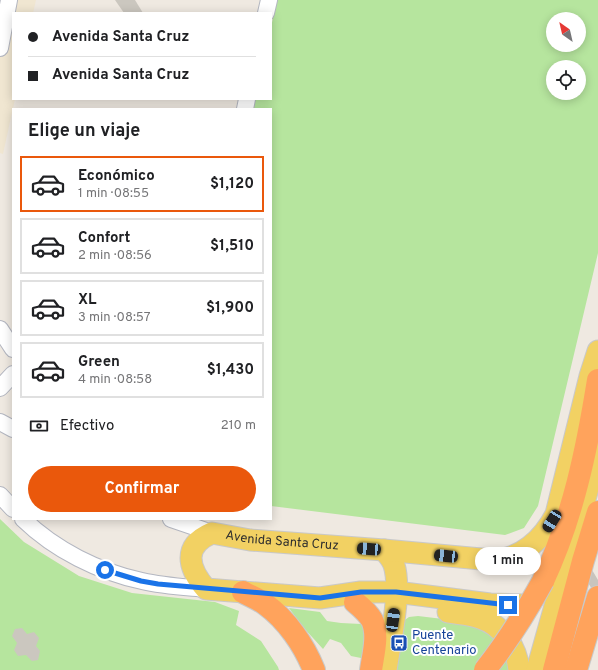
<!DOCTYPE html>
<html lang="es">
<meta charset="utf-8">
<style>
:root{--surface:#fff;--page:#f6f6f6;--text:#202124;--muted:#757577;--line:#e0e0e0;--accent:#ea580c}
body{margin:0;font-family:Overpass,sans-serif;background:var(--page);color:var(--text);height:100vh;display:flex;flex-direction:column;font-size:15px;white-space:nowrap}
*{box-sizing:border-box;margin:0}
p{font-size:13px;color:var(--muted)}
.icon{flex:none;width:22px;height:22px;fill:none;stroke:currentColor;stroke-width:2;stroke-linecap:round;stroke-linejoin:round}
.map{position:relative;flex:1;overflow:hidden}
.drawer{position:absolute;left:12px;top:108px;width:260px;height:412px;display:flex;flex-direction:column;background:var(--surface);border-radius:0px;box-shadow:0 2px 10px #0003}
.drawer>*{flex:none}
.top-card{position:absolute;left:12px;top:12px;width:260px;height:88px;border-radius:0px;box-shadow:0 2px 10px #0003;display:grid;align-content:center;height:88px;padding:0 16px;background:var(--surface)}
.needle{width:26px;rotate:326deg}
.tools{position:absolute;left:546px;top:12px;display:grid;gap:8px}
.tools a{display:grid;place-items:center;width:40px;height:40px;border-radius:50%;background:var(--surface);box-shadow:0 2px 10px #0003;font-size:20px}
.end{position:absolute;width:18px;height:18px;margin:-9px;border:5px solid #1a73e8;background:#fff;box-shadow:0 0 0 2px #fff}
.from{border-radius:50%}
.bubble{position:absolute;height:28px;border-radius:14px;background:var(--surface);box-shadow:0 2px 10px #0003;font-size:13px;font-weight:700;line-height:28px;text-align:center}
.car{position:absolute;width:12px;height:24px;margin:-12px -6px;border-radius:5px;box-shadow:0 0 3px 1px #0007;background:linear-gradient(#222 24%,#8ab4d8 0 40%,#222 0 76%,#8ab4d8 0 86%,#222 0)}
.top-card b{display:flex;align-items:center;gap:14px;height:38px;font-size:15px}
.top-card b+b{border-top:1px solid var(--line)}
.top-card i{width:10px;height:10px;background:var(--text)}
ul{padding:0;list-style:none}
li{display:flex;align-items:center;gap:12px;height:56px;margin:0 8px 6px;padding:0 8px;border:2px solid var(--line);border-radius:0px}
li div{flex:1}
li b{display:block;font-size:15px}
li em{font-style:normal;font-weight:700}
li.current{border-color:var(--accent)}
li>.icon{width:36px;height:36px;stroke-width:1.5}
h2{padding:0 16px;font-size:18px;line-height:48px}
.pay{display:flex;align-items:center;gap:10px;height:44px;padding:0 16px;font-size:15px}
.pay p{margin-inline-start:auto}
.primary-button{display:flex;gap:8px;margin-top:auto;padding:8px 16px}
.primary-button a{flex:1;height:46px;border-radius:24px;background:var(--accent);color:#fff;font-size:16px;font-weight:700;line-height:46px;text-align:center}
.map>svg:first-child{display:block}
.education{fill:#f0e6d1}
.green{fill:#b6e59e;fill-rule:evenodd}
.building{fill:#cbc7bf}
.lines{fill:none;stroke-linecap:round;stroke-linejoin:round}
.major-tunnel{stroke:#c8c4bd;stroke-width:21;stroke-dasharray:21 10;stroke-linecap:butt}
.minor-casing{stroke:#b4b7c1;stroke-width:18}
.major-casing{stroke:#c9c9c9;stroke-width:23}
.highway-casing{stroke:#c9c9c9;stroke-width:24}
.minor{stroke:#fff;stroke-width:16}
.major{stroke:#f2d163;stroke-width:21}
.highway{stroke:#ffa35c;stroke-width:22}
.highway-bridge-casing{stroke:#c9c9c9;stroke-width:24;stroke-linecap:butt}
.highway-bridge{stroke:#ffa35c;stroke-width:22}
.route{stroke:#1a73e8;stroke-width:5}
.labels{text-anchor:middle;dominant-baseline:central;stroke-width:4;stroke-linejoin:round;paint-order:stroke}
.street-label{font-size:13px;fill:#2e2e2e;stroke:#fff}
.transit-label{font-size:13px;fill:#164399;stroke:#fff;text-anchor:start}
</style>
<div class="map">
<svg width="598" height="670" viewBox="0 0 598 670">
<rect width="100%" height="100%" fill="#efe9e1"/>
<!-- education -->
<path class="education" d="M0 0H36L33 13H13V99H15L3 154 0 153Z"/>
<!-- green -->
<g class="green">
<path d="M277 0H598V253L538 506 524 528 505 535 271 506V109H253L255 99H271V27ZM553 19H579V45H553ZM553 67H579V93H553Z"/>
<path d="M0 519 24 542 79 576 132 593 215 602 239 611 236 625 261 641 278 667 279 670H0Z"/>
<path d="M289 608 320 612 327 621 341 623 361 624 366 631 368 646 361 658 351 656 341 643 330 639 323 649 303 627Z"/>
<path d="M418 616 468 622 493 633 512 670H391L402 622 409 617Z"/>
</g>
<!-- building -->
<g class="building">
<path d="M115 0H135L143 13H124Z"/>
<path d="M22 628 27 634 34 632 39 638 36 646 40 651 38 660 32 661 26 655 18 656 14 650 17 643 12 636 15 629Z"/>
</g>
<g class="lines">
<!-- major-tunnel -->
<path class="major-tunnel" d="M561 597 581 590 598 580"/>
<!-- minor casing -->
<g class="minor-casing">
<g id="minor">
<path d="M266 13 269 0"/>
<path d="M0 48 9 0"/>
<path d="M245 109 247 99"/>
<path d="M0 329 13 349"/>
<path d="M0 388 13 374"/>
<path d="M0 422 13 429"/>
<path d="M0 495 13 509"/>
<path d="M23 519C55 550 99 572 142 581 163 586 185 587 206 589"/>
<path d="M171 519 212 533"/>
</g>
</g>
<!-- major casing -->
<g class="major-casing">
<g id="major">
<path d="M384 550C388 555 392 559 394 565 402 590 390 643 386 670"/>
<path id="s1" d="M524 605 490 604 396 592H361L320 598 206 589C188 568 182 546 212 533L250 540 384 550 492 560C521 560 543 539 556 514L590 376 598 351"/>
<path d="M448 612C459 614 470 614 480 618 502 625 517 647 519 670"/>
<path d="M537 670 587 492 598 449"/>
</g>
</g>
<!-- highway casing -->
<g class="highway-casing">
<g id="highway">
<path d="M543 581C573 517 587 449 598 380"/>
<path d="M243 592C250 596 258 599 265 604 287 620 304 645 314 670"/>
<path d="M355 602C361 607 368 613 372 620 379 635 373 655 371 670"/>
<path d="M554 670 583 561 598 512"/>
<path d="M576 670 598 597"/>
</g>
</g>
<!-- minor -->
<use href="#minor" class="minor"/>
<!-- major -->
<use href="#major" class="major"/>
<!-- highway -->
<use href="#highway" class="highway"/>
<!-- highway-bridge casing -->
<g class="highway-bridge-casing">
<path id="highway-bridge" d="M485 670C507 642 526 612 543 581"/>
</g>
<!-- highway-bridge -->
<use href="#highway-bridge" class="highway-bridge"/>
</g>
<g class="lines">
<!-- route -->
<path class="route" d="M105 570 141 581 158 584 320 598 361 592H396L508 605"/>
</g>
<!-- icons -->
<defs>
<g id="bus-square" transform="scale(0.9)"><rect x="-9" y="-9" width="18" height="18" rx="4" fill="#1a4fb4" stroke="#fff"/><path d="M-5-6H5V4H4V6H2V4H-2V6H-4V4H-5ZM-3.5-4V0h7V-4ZM-3.5 1.2v1.5H-2V1.2ZM2 1.2v1.5H3.5V1.2Z" fill="#fff"/></g>
</defs>
<g fill-rule="evenodd">
<use href="#bus-square" x="399" y="643"/>
</g>
<g class="labels">
<!-- street labels -->
<g class="street-label">
<text stroke="none"><textPath href="#s1" startOffset="460">Avenida Santa Cruz</textPath></text>
</g>
<!-- transit labels -->
<g class="transit-label">
<text x="412" y="636">Puente<tspan x="412" dy="15">Centenario</tspan></text>
</g>
</g>
</svg>
<div class="tools">
<a><svg class="needle" viewBox="-14 -14 28 28"><path d="M0-13l5 13h-10z" fill="#e53935"/><path d="M0 13l5-13h-10z" fill="#757577"/></svg></a>
<a><svg class="icon" aria-label="locate" viewBox="0 0 24 24"><circle cx="12" cy="12" r="6"/><path d="M12 2v4M12 18v4M2 12h4M18 12h4"/></svg></a>
</div>
<i class="end from" style="left:105px;top:570px"></i>
<i class="end" style="left:508px;top:605px"></i>
<div class="bubble" style="left:475px;top:547px;width:66px">1 min</div>
<i class="car" style="left:552px;top:521px;rotate:212deg"></i>
<i class="car" style="left:369px;top:549px;rotate:274deg"></i>
<i class="car" style="left:446px;top:556px;rotate:276deg"></i>
<i class="car" style="left:393px;top:620px;rotate:8deg"></i>
<div class="top-card">
<b><i class="from"></i>Avenida Santa Cruz</b>
<b><i></i>Avenida Santa Cruz</b>
</div>
<section class="drawer">
<h2>Elige un viaje</h2>
<ul>
<li class="current"><svg class="icon" aria-label="car" viewBox="0 0 24 24"><path d="M5 17H2v-5l4-1 3-4h7l3 4 3 1v5h-3M9 17h6M6 11h13"/><circle cx="7" cy="17" r="2"/><circle cx="17" cy="17" r="2"/></svg><div><b>Económico</b><p>1 min · 08:55</p></div><em>$1,120</em></li>
<li><svg class="icon" aria-label="car" viewBox="0 0 24 24"><path d="M5 17H2v-5l4-1 3-4h7l3 4 3 1v5h-3M9 17h6M6 11h13"/><circle cx="7" cy="17" r="2"/><circle cx="17" cy="17" r="2"/></svg><div><b>Confort</b><p>2 min · 08:56</p></div><em>$1,510</em></li>
<li><svg class="icon" aria-label="car" viewBox="0 0 24 24"><path d="M5 17H2v-5l4-1 3-4h7l3 4 3 1v5h-3M9 17h6M6 11h13"/><circle cx="7" cy="17" r="2"/><circle cx="17" cy="17" r="2"/></svg><div><b>XL</b><p>3 min · 08:57</p></div><em>$1,900</em></li>
<li><svg class="icon" aria-label="car" viewBox="0 0 24 24"><path d="M5 17H2v-5l4-1 3-4h7l3 4 3 1v5h-3M9 17h6M6 11h13"/><circle cx="7" cy="17" r="2"/><circle cx="17" cy="17" r="2"/></svg><div><b>Green</b><p>4 min · 08:58</p></div><em>$1,430</em></li>
</ul>
<div class="pay"><svg class="icon" aria-label="cash" viewBox="0 0 24 24"><path d="M3 7h18v10H3z"/><circle cx="12" cy="12" r="2"/></svg>Efectivo<p>210 m</p></div>
<div class="primary-button"><a>Confirmar</a></div>
</section>
</div>
